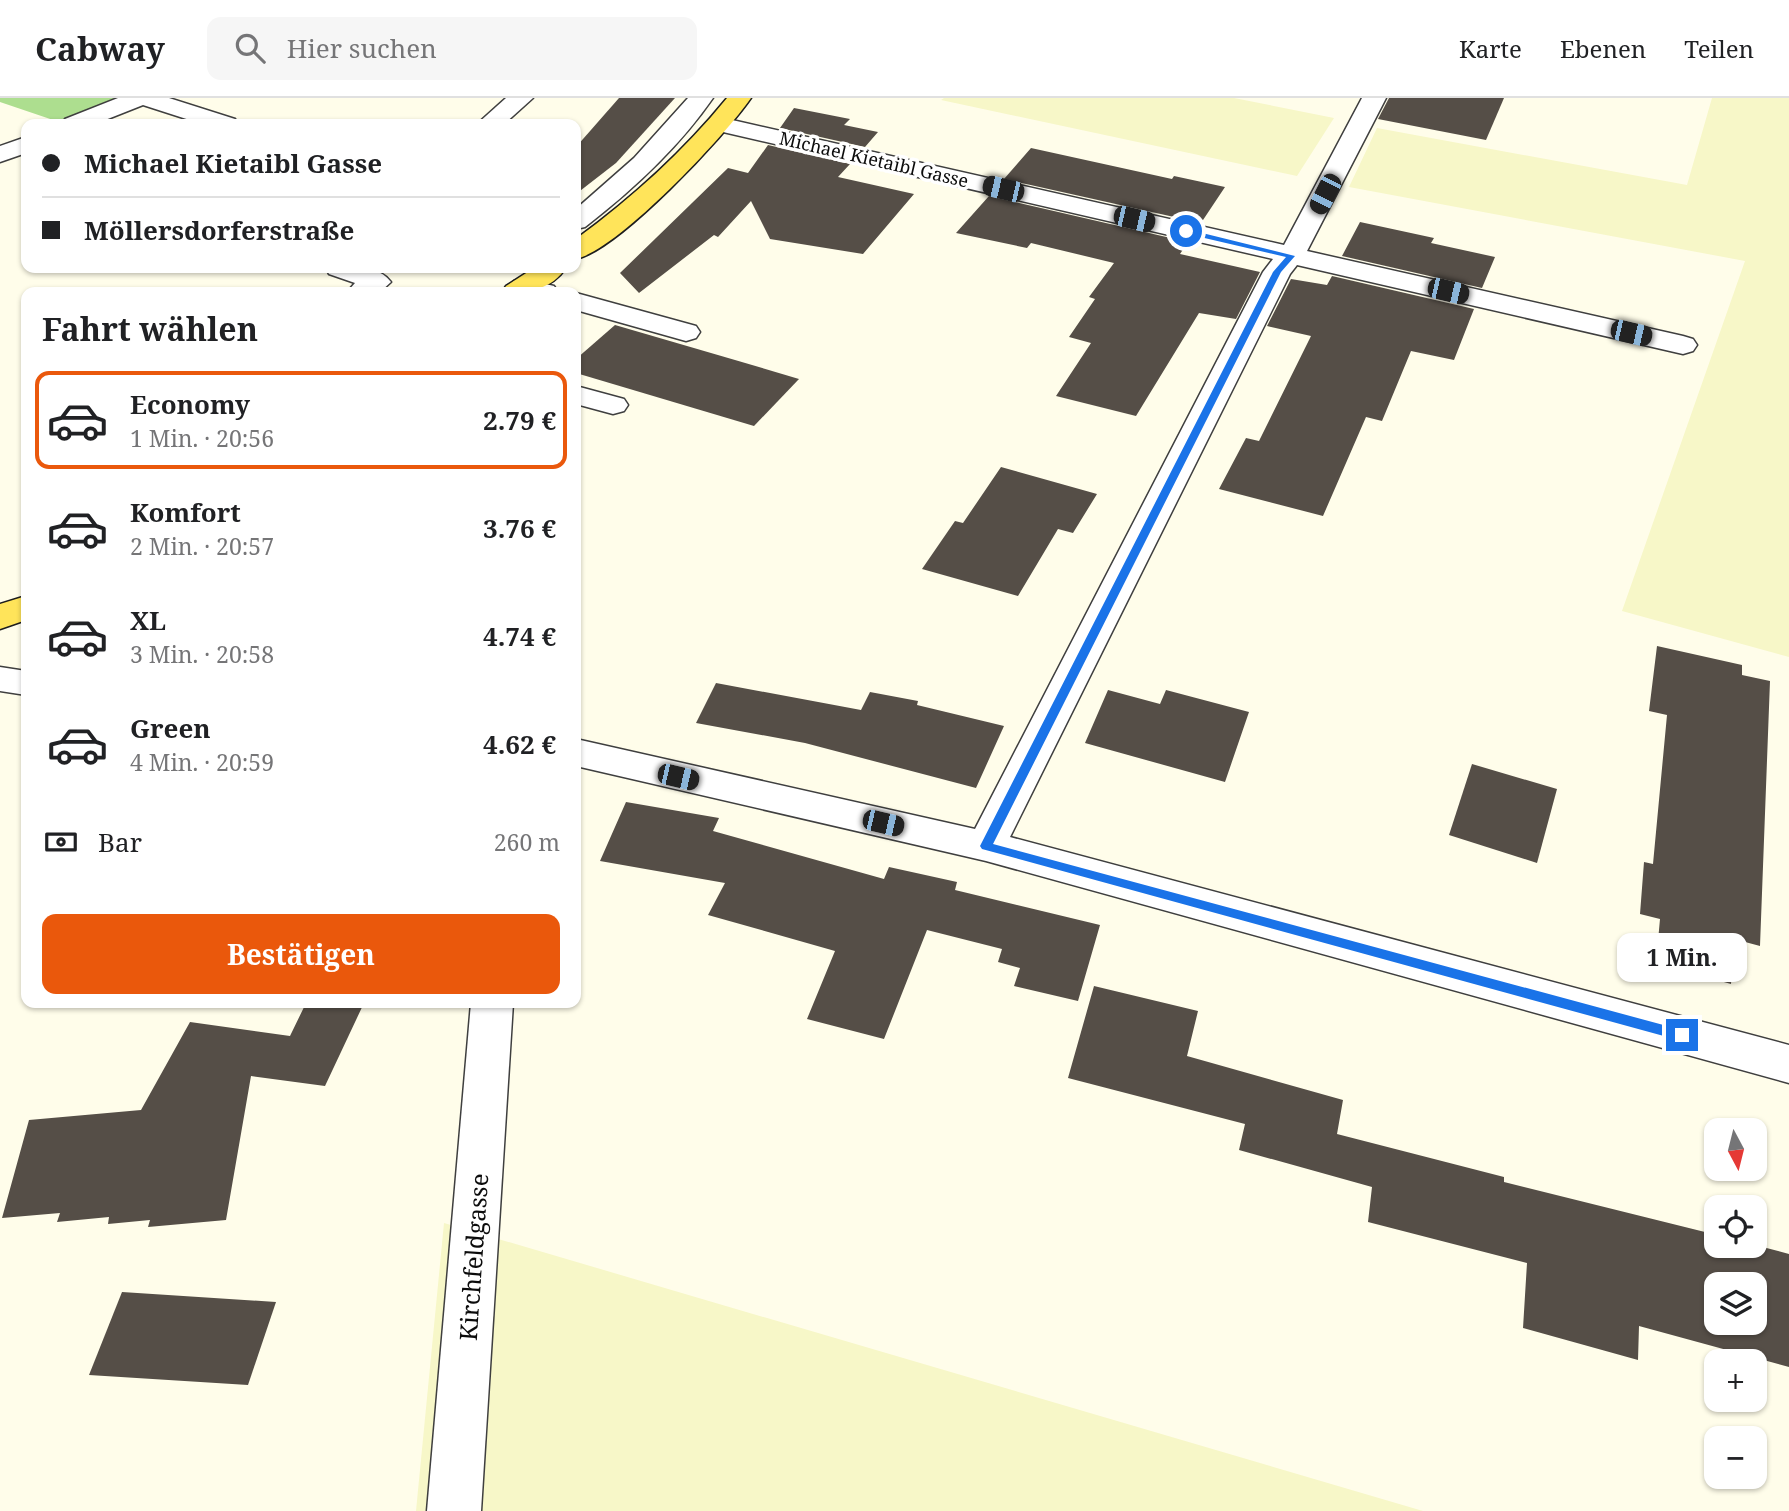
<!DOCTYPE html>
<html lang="de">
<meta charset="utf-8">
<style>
:root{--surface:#fff;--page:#f6f6f6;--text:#202124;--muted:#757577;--line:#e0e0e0;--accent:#ea580c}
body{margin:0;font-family:"Noto Serif",serif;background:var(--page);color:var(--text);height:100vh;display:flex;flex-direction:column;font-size:26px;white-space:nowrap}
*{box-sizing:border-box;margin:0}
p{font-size:23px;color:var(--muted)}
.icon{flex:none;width:38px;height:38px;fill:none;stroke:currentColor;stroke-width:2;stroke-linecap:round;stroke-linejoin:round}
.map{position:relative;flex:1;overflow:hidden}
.details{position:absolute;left:21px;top:189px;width:560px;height:721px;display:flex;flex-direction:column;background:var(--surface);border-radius:14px;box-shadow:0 2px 5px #0004}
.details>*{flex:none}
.banner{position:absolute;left:21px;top:21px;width:560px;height:154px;border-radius:14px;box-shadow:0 2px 5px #0004;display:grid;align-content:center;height:154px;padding:0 21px;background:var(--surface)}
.needle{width:46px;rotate:173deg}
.tools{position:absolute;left:1704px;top:1020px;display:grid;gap:14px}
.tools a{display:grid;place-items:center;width:63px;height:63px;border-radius:14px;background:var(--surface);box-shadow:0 2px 5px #0004;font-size:35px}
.end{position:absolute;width:32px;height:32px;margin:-16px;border:9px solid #1a73e8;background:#fff;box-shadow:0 0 0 4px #fff}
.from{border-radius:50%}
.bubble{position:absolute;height:49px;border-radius:14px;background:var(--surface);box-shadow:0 2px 5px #0004;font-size:23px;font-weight:700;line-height:49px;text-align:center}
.car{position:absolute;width:21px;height:42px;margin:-21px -10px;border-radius:9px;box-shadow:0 0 5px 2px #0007;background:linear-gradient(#222 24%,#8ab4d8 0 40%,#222 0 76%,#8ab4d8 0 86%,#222 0)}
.banner b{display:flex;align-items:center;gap:24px;height:66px;font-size:26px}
.banner b+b{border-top:2px solid var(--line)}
.banner i{width:18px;height:18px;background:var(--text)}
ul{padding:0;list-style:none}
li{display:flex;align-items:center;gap:21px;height:98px;margin:0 14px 10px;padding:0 7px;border:4px solid transparent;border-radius:14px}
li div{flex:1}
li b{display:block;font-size:26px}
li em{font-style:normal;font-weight:700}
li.on{border-color:var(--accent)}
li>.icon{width:63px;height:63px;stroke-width:1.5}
h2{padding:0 21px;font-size:32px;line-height:84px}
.pay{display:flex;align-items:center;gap:18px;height:77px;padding:0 21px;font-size:26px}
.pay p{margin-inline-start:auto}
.action{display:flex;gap:14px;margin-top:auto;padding:14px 21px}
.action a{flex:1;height:80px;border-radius:14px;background:var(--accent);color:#fff;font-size:28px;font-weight:700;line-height:80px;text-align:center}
header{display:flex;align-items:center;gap:42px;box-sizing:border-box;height:98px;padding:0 35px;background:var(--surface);border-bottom:2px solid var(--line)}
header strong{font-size:33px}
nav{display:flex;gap:38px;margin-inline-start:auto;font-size:24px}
.search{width:490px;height:63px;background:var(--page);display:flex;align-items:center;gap:18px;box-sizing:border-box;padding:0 24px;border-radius:14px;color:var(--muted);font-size:26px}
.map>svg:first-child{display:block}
.farmland{fill:#f7f7c8}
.forest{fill:#adde8f}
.building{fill:#554e47;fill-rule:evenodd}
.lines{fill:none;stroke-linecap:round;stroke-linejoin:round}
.minor-casing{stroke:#3f3f3f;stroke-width:3}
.major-casing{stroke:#1d1d1d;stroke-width:3}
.minor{fill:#fff;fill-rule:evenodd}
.major{fill:#ffe45a;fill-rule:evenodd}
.route{fill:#1a73e8}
.labels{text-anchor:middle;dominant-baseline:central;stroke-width:7;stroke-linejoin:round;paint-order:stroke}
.far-street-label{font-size:18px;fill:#0c0c0c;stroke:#fff}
.near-street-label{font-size:24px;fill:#0c0c0c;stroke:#fff}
</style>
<header>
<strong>Cabway</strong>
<div class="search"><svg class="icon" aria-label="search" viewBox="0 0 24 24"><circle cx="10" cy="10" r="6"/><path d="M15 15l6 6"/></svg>Hier suchen</div>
<nav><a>Karte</a><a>Ebenen</a><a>Teilen</a></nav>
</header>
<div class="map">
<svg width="1789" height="1413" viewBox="0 0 1789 1413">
<rect width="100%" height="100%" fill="#fffdea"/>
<!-- farmland -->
<g class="farmland">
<path d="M944 0H1234L1334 20 1297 78 941 2Z"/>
<path d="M1712 0H1789V559L1622 513 1745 163 1349 89 1377 30 1687 87Z"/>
<path d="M444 1125 1423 1413H416Z"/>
</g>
<!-- forest -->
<path class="forest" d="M0 0H118L62 25 0 4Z"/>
<!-- building -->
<g class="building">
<path d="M619 0H675L616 65 576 96V49Z"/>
<path d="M1389 0H1504L1486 42 1378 21Z"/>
<path d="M794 10 850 21 844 27 878 34 865 49 780 30Z"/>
<path d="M768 47 850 66 838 79 914 96 863 156 770 141 751 103 718 139 714 137 639 195 620 175 728 70 748 75Z"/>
<path d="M1031 50 1172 81 1174 78 1225 89 1201 125 1004 81Z"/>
<path d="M989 98 1188 144 1180 156 1260 174 1236 221 1199 215 1136 318 1056 298 1091 245 1069 239 1095 201 1089 199 1114 165 1031 145 1027 150 956 135Z"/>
<path d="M1360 124 1434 140 1431 145 1495 159 1482 190 1342 158Z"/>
<path d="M1332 178 1474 211 1454 262 1411 253 1382 323 1366 319 1323 418 1219 391 1246 340 1259 343 1311 238 1267 228 1291 181 1327 187Z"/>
<path d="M615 227 735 262 799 281 754 328 576 275V261Z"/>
<path d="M1001 369 1097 396 1073 435 1058 431 1018 498 922 471 955 423 963 425Z"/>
<path d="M1657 548 1742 567V577L1770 583 1760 848 1734 841 1731 886 1656 865 1660 821 1640 816 1644 764 1653 766 1667 617 1649 613Z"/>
<path d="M716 585 861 612 870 594 918 603 917 607 1004 628 976 690 805 645 696 625Z"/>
<path d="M1108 592 1160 606 1166 592 1249 614 1225 684 1085 645Z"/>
<path d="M1472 666 1557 691 1537 765 1449 737Z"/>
<path d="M626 704 719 720 713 733 884 781 889 769 957 784 955 792 1100 827 1078 903 1014 888 1020 870 998 864 1002 851 927 832 884 941 807 921 835 853 708 817 725 785 600 763Z"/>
<path d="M1094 888 1198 913 1187 958 1343 1002 1337 1036 1504 1079V1084L1717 1137V1148L1755 1147 1789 1156V1269L1639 1228 1638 1262 1523 1230 1527 1165 1368 1124 1372 1089 1239 1052 1245 1026 1068 980ZM1717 1186H1755V1225H1717Z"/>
<path d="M306 905H364L325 988 251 978 226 1122 148 1129 150 1122 108 1126 109 1119 57 1124 60 1115 2 1120 29 1022 141 1012 190 924 290 938Z"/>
<path d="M122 1194 276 1204 248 1287 89 1277Z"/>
</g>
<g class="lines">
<!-- minor casing -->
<g class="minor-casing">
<g id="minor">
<path d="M118 0H169L235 21 238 26H202L143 7 95 26H62L65 21Z"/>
<path d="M506 0H533L504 26H477Z"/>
<path d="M688 0H713C679 49 633 92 585 129L576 131V111L634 60Z"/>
<path d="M1362 0H1386L1307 153 1683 238 1693 241 1697 247 1693 253 1683 256 1297 167 1290 176 1010 739 1789 947V985L986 763 576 668V641L975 731 1263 174 1273 161 710 31 707 26 710 21 719 19 1284 147Z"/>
<path d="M26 39V55L0 64V48Z"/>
<path d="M326 170C346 170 378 165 391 184L380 194H347L355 185 329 176Z"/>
<path d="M524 181 554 188 558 194H514L510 189 514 183Z"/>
<path d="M576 195 696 228 700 234 696 240 686 243 576 212Z"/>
<path d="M576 288 624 301 628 307 624 313 613 316 576 306Z"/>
<path d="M0 569 26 573V597L0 593Z"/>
<path d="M471 905H513L481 1413H427Z"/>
</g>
</g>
<!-- major casing -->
<g class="major-casing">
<g id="major">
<path d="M727 0H751C724 39 619 151 576 161V141C632 100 683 54 727 0Z"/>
<path d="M534 170H566C550 193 528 194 502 194L506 188Z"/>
<path d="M26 498V522L0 531V506Z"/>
</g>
</g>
<!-- minor -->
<use href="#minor" class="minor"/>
<!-- major -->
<use href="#major" class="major"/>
</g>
<!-- route -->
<path class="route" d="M1186 131 1295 158 1281 174 993 746 1682 932 1688 937 1686 941 1682 943 982 751 980 748 1273 174 1286 159 1183 135Z"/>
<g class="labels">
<!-- far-street labels -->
<g class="far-street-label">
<text transform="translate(874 61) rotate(13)">Michael Kietaibl Gasse</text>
</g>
<!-- near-street labels -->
<g class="near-street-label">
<text transform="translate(473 1159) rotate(-86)">Kirchfeldgasse</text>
</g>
</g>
</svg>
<div class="tools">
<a><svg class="needle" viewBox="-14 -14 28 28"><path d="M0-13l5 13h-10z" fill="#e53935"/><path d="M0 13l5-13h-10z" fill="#757577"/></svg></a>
<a><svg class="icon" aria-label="locate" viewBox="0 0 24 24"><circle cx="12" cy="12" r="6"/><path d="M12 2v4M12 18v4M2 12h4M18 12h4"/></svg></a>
<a><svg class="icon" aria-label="layers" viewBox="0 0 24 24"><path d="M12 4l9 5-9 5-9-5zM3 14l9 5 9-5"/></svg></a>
<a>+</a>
<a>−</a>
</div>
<i class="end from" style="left:1186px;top:133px"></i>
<i class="end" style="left:1682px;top:937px"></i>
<div class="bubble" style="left:1617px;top:835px;width:130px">1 Min.</div>
<i class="car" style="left:1003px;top:91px;rotate:283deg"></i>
<i class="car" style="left:1325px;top:96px;rotate:207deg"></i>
<i class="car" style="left:1134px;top:121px;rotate:103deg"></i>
<i class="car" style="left:1448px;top:193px;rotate:103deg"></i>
<i class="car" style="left:1631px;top:235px;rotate:103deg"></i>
<i class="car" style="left:678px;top:679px;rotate:103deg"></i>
<i class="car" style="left:883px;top:725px;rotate:103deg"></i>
<div class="banner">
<b><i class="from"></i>Michael Kietaibl Gasse</b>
<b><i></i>Möllersdorferstraße</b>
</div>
<section class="details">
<h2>Fahrt wählen</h2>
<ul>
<li class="on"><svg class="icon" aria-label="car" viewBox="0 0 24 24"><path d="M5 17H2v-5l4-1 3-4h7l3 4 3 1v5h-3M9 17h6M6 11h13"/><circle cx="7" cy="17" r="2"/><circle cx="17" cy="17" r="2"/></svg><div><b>Economy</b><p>1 Min. · 20:56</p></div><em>2.79 €</em></li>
<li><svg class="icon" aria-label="car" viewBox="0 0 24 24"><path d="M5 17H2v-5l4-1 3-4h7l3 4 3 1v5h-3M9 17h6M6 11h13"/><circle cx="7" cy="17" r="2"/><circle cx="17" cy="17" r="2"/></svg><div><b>Komfort</b><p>2 Min. · 20:57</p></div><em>3.76 €</em></li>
<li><svg class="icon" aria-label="car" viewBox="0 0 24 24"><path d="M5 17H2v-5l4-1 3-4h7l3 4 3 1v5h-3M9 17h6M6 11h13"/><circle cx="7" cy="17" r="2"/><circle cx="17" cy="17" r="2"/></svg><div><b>XL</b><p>3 Min. · 20:58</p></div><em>4.74 €</em></li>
<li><svg class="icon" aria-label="car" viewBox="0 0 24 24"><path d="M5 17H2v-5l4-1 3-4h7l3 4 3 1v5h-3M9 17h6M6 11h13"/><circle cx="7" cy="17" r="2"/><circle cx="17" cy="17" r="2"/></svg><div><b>Green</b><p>4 Min. · 20:59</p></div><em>4.62 €</em></li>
</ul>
<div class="pay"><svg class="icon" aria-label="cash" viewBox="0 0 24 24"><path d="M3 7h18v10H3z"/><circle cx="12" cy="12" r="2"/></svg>Bar<p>260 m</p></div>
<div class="action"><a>Bestätigen</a></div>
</section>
</div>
